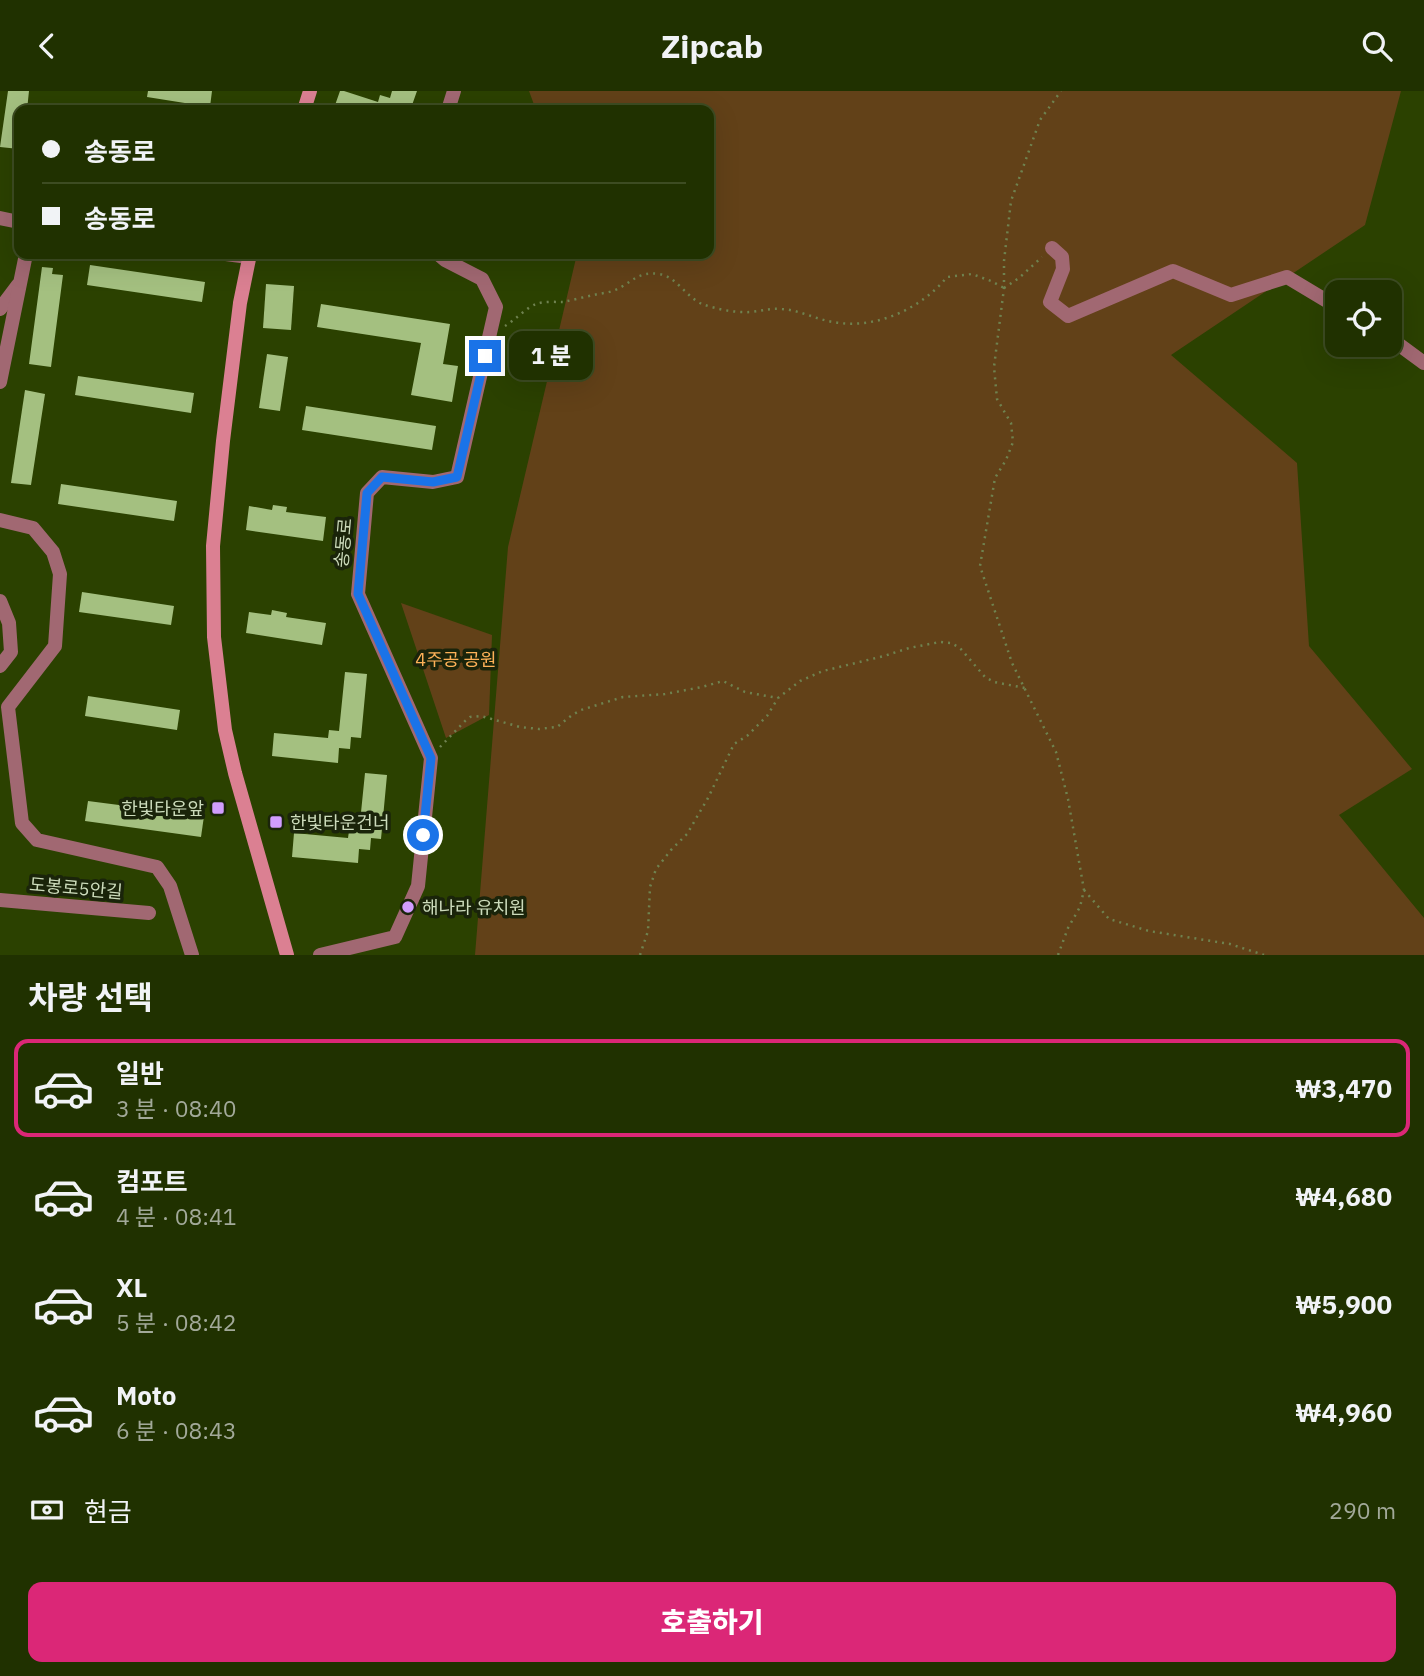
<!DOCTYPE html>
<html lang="ko">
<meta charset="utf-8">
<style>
:root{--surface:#203100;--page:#28390a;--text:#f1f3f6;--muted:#a2a999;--line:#3d4c22;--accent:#db2777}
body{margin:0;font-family:"IBM Plex Sans","Noto Sans KR",sans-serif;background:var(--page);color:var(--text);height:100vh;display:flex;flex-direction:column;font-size:26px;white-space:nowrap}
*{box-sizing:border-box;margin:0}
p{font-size:23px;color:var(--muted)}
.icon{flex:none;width:38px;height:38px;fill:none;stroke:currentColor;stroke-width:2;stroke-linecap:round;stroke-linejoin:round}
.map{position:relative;height:864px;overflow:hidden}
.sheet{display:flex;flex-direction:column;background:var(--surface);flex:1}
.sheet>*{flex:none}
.banner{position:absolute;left:14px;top:14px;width:700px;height:154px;border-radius:14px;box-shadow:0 7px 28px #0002,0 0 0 2px var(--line);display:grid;align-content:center;height:154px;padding:0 28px;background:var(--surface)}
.controls{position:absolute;left:1325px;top:189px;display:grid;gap:14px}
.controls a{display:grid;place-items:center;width:77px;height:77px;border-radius:14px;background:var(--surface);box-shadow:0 7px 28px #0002,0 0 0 2px var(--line);font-size:35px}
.end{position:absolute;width:32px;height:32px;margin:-16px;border:9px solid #1a73e8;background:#fff;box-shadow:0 0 0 4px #fff}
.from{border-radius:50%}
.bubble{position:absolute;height:49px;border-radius:14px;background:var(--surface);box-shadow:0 7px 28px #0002,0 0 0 2px var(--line);font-size:23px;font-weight:800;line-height:49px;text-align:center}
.banner b{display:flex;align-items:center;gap:24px;height:66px;font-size:26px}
.banner b+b{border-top:2px solid var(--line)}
.banner i{width:18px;height:18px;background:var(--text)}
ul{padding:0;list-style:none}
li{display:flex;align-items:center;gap:21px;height:98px;margin:0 14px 10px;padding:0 14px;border:4px solid transparent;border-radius:14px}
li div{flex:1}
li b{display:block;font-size:26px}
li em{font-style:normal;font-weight:800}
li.on{border-color:var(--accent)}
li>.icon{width:63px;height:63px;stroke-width:1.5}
h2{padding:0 28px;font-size:32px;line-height:84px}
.pay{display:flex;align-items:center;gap:18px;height:77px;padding:0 28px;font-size:26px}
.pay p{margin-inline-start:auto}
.button{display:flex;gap:14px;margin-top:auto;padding:14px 28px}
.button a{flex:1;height:80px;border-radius:14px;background:var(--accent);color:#fff;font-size:28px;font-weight:800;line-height:80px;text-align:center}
header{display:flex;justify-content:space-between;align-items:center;height:91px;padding:0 28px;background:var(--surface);font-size:32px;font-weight:800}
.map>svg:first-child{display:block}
.green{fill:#624118}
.building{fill:#a4c080}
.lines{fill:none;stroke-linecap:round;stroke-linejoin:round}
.path{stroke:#6f824f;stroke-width:2.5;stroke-dasharray:2 5;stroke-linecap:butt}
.street{stroke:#a16872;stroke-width:14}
.secondary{stroke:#db8092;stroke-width:14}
.route{stroke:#1a73e8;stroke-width:9}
.poi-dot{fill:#d19dfe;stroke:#1a240a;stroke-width:2.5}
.labels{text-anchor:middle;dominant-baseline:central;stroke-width:7;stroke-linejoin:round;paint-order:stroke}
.street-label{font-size:18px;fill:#ccdbbb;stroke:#1a240a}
.park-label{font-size:18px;fill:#fdb158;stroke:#1a240a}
.poi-label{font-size:18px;fill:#ccdbbb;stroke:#1a240a;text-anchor:start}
</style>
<header><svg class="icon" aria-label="back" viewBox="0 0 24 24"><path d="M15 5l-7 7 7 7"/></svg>Zipcab<svg class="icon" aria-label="search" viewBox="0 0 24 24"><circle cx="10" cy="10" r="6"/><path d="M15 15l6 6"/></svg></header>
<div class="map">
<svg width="1424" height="864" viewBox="0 0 1424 864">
<rect width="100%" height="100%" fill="#2b4100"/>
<!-- green -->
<g class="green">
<path d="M529 0H1401L1365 134 1171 264 1297 372 1309 555 1412 678 1339 724 1424 827V864H475L508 456 577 163H709V19H536Z"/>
<path d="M401 512 492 544 489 624 446 647Z"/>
</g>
<!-- building -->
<g class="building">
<path d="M8 0H29L27 19H19V58L0 56Z"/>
<path d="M148 0H212L210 16 147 6Z"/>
<path d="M340 0H344L378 11 380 4 390 7 392 0H417L411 17 400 13 398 19H339L334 17Z"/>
<path d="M90 174 205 191 202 211 87 194Z"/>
<path d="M42 176 53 177 52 183 63 184 51 276 29 273Z"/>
<path d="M266 193 294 195 291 239 263 237Z"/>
<path d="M321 213 450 233 443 273 458 275 452 311 411 304 421 252 317 236Z"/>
<path d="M267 263 288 266 280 320 259 317Z"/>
<path d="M78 285 194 302 191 322 75 304Z"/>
<path d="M25 299 45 303 31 394 11 392Z"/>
<path d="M306 315 436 335 432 359 302 339Z"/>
<path d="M61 393 177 410 174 430 58 413Z"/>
<path d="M273 414 287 416 286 421 326 426 323 450 246 439 249 415 272 419Z"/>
<path d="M82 501 174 515 171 534 79 521Z"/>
<path d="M272 519 287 522 286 526 326 532 322 554 246 542 249 521 271 524Z"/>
<path d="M345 581 367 583 361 647 351 646 350 658 339 657 338 672 272 665 274 642 328 647 329 639 339 640Z"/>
<path d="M88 605 180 619 177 639 85 625Z"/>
<path d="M365 682 387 684 381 748 371 747 370 759 359 758 358 772 292 766 294 742 348 747 349 740 359 741Z"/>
<path d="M88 710 204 725 201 746 85 730Z"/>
</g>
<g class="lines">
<!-- path -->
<g class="path">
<path d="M1004 197 1019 187 1042 166"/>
<path d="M505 235C515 229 526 217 536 213 544 210 555 211 563 211 573 209 584 206 594 204 601 202 609 202 615 199 632 192 637 180 659 183 676 185 686 206 702 213 716 218 735 222 750 221 761 220 770 217 782 218 799 219 815 228 833 231 875 239 921 218 947 186L972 183 991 190 1004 197"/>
<path d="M440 656 465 630 470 626 481 625 520 636 539 638 557 636 572 624 581 619 623 606 665 603 702 596 723 590 745 601 778 607"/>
<path d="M1084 799 1109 828 1149 840 1230 853 1264 864"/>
<path d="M640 864 648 840 650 796 656 778 671 759 687 743 708 707 734 653 747 645 767 625 778 607 800 590 823 580 884 565 909 557 940 551 951 552 960 557 985 586 994 591 1025 597"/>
<path d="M1058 864 1068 837 1080 816 1084 799 1068 708 1056 661 1012 572 980 475 995 387 1006 369 1013 351 1011 332 997 308 994 276 1004 197V170L1011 110 1040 29 1061 0"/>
</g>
<!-- street -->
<g class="street">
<path d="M448 19 454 0"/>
<path d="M0 127 19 131"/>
<path d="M1052 157 1062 166 1063 178 1050 211 1068 225 1173 180 1231 204 1287 186 1337 216"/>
<path d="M226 163 248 166"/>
<path d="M0 218 18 194"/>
<path d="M1390 247 1424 272"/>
<path d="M0 291 26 163"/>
<path d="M0 429 33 437 53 461 60 483 55 555 8 616 22 732 37 749 157 776 170 795 192 864"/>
<path d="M0 510 9 532 11 561 0 575"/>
<path d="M0 809 149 822"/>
<path d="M320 864 395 846 418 795 431 667 358 503 367 402 382 386 433 391 457 386 496 216 482 188 445 169 438 163"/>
</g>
<!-- secondary -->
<g class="secondary">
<path d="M304 19 310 0"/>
<path d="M250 163 240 212 223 350 213 455 214 546 225 639 235 682 287 864"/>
</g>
</g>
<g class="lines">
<!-- route -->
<path class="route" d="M423 744 431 667 358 503 367 402 382 386 433 391 457 386 485 265"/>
</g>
<!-- markers -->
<g class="poi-dot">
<rect x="211" y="710" width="14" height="14" rx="3.5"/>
<rect x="269" y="724" width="14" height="14" rx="3.5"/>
<circle cx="408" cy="816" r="7"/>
</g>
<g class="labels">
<!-- street labels -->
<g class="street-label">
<text transform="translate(343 452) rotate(-85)">송동로</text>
<text transform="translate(76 797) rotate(5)">도봉로5안길</text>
</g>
<!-- park labels -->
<g class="park-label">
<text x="456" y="568">4주공 공원</text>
</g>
<!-- poi labels -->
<g class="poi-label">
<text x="204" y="717" text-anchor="end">한빛타운앞</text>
<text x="290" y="731">한빛타운건너</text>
<text x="422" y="816">해나라 유치원</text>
</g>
</g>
</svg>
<div class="controls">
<a><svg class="icon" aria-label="locate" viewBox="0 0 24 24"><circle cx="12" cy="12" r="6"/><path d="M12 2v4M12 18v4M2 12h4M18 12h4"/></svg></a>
</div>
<i class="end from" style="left:423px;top:744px"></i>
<i class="end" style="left:485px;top:265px"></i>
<div class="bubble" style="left:509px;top:240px;width:84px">1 분</div>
<div class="banner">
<b><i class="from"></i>송동로</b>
<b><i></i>송동로</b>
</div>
</div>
<section class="sheet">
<h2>차량 선택</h2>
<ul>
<li class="on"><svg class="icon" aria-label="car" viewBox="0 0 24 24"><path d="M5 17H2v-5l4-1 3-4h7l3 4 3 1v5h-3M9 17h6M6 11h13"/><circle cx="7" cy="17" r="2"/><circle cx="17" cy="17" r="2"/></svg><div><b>일반</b><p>3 분 · 08:40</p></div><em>₩3,470</em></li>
<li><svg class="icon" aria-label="car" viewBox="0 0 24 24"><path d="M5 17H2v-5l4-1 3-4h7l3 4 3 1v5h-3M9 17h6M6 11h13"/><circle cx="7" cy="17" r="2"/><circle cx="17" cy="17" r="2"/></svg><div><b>컴포트</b><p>4 분 · 08:41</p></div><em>₩4,680</em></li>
<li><svg class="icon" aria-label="car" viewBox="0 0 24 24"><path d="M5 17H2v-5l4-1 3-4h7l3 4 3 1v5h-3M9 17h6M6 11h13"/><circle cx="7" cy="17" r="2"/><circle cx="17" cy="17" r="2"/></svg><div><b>XL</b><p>5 분 · 08:42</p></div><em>₩5,900</em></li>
<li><svg class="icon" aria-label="car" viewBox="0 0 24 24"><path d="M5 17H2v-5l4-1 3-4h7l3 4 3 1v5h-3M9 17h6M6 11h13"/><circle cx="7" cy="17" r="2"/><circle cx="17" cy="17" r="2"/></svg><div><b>Moto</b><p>6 분 · 08:43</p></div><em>₩4,960</em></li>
</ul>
<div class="pay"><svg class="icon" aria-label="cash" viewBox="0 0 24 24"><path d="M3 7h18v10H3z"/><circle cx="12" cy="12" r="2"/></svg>현금<p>290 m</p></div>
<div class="button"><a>호출하기</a></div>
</section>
